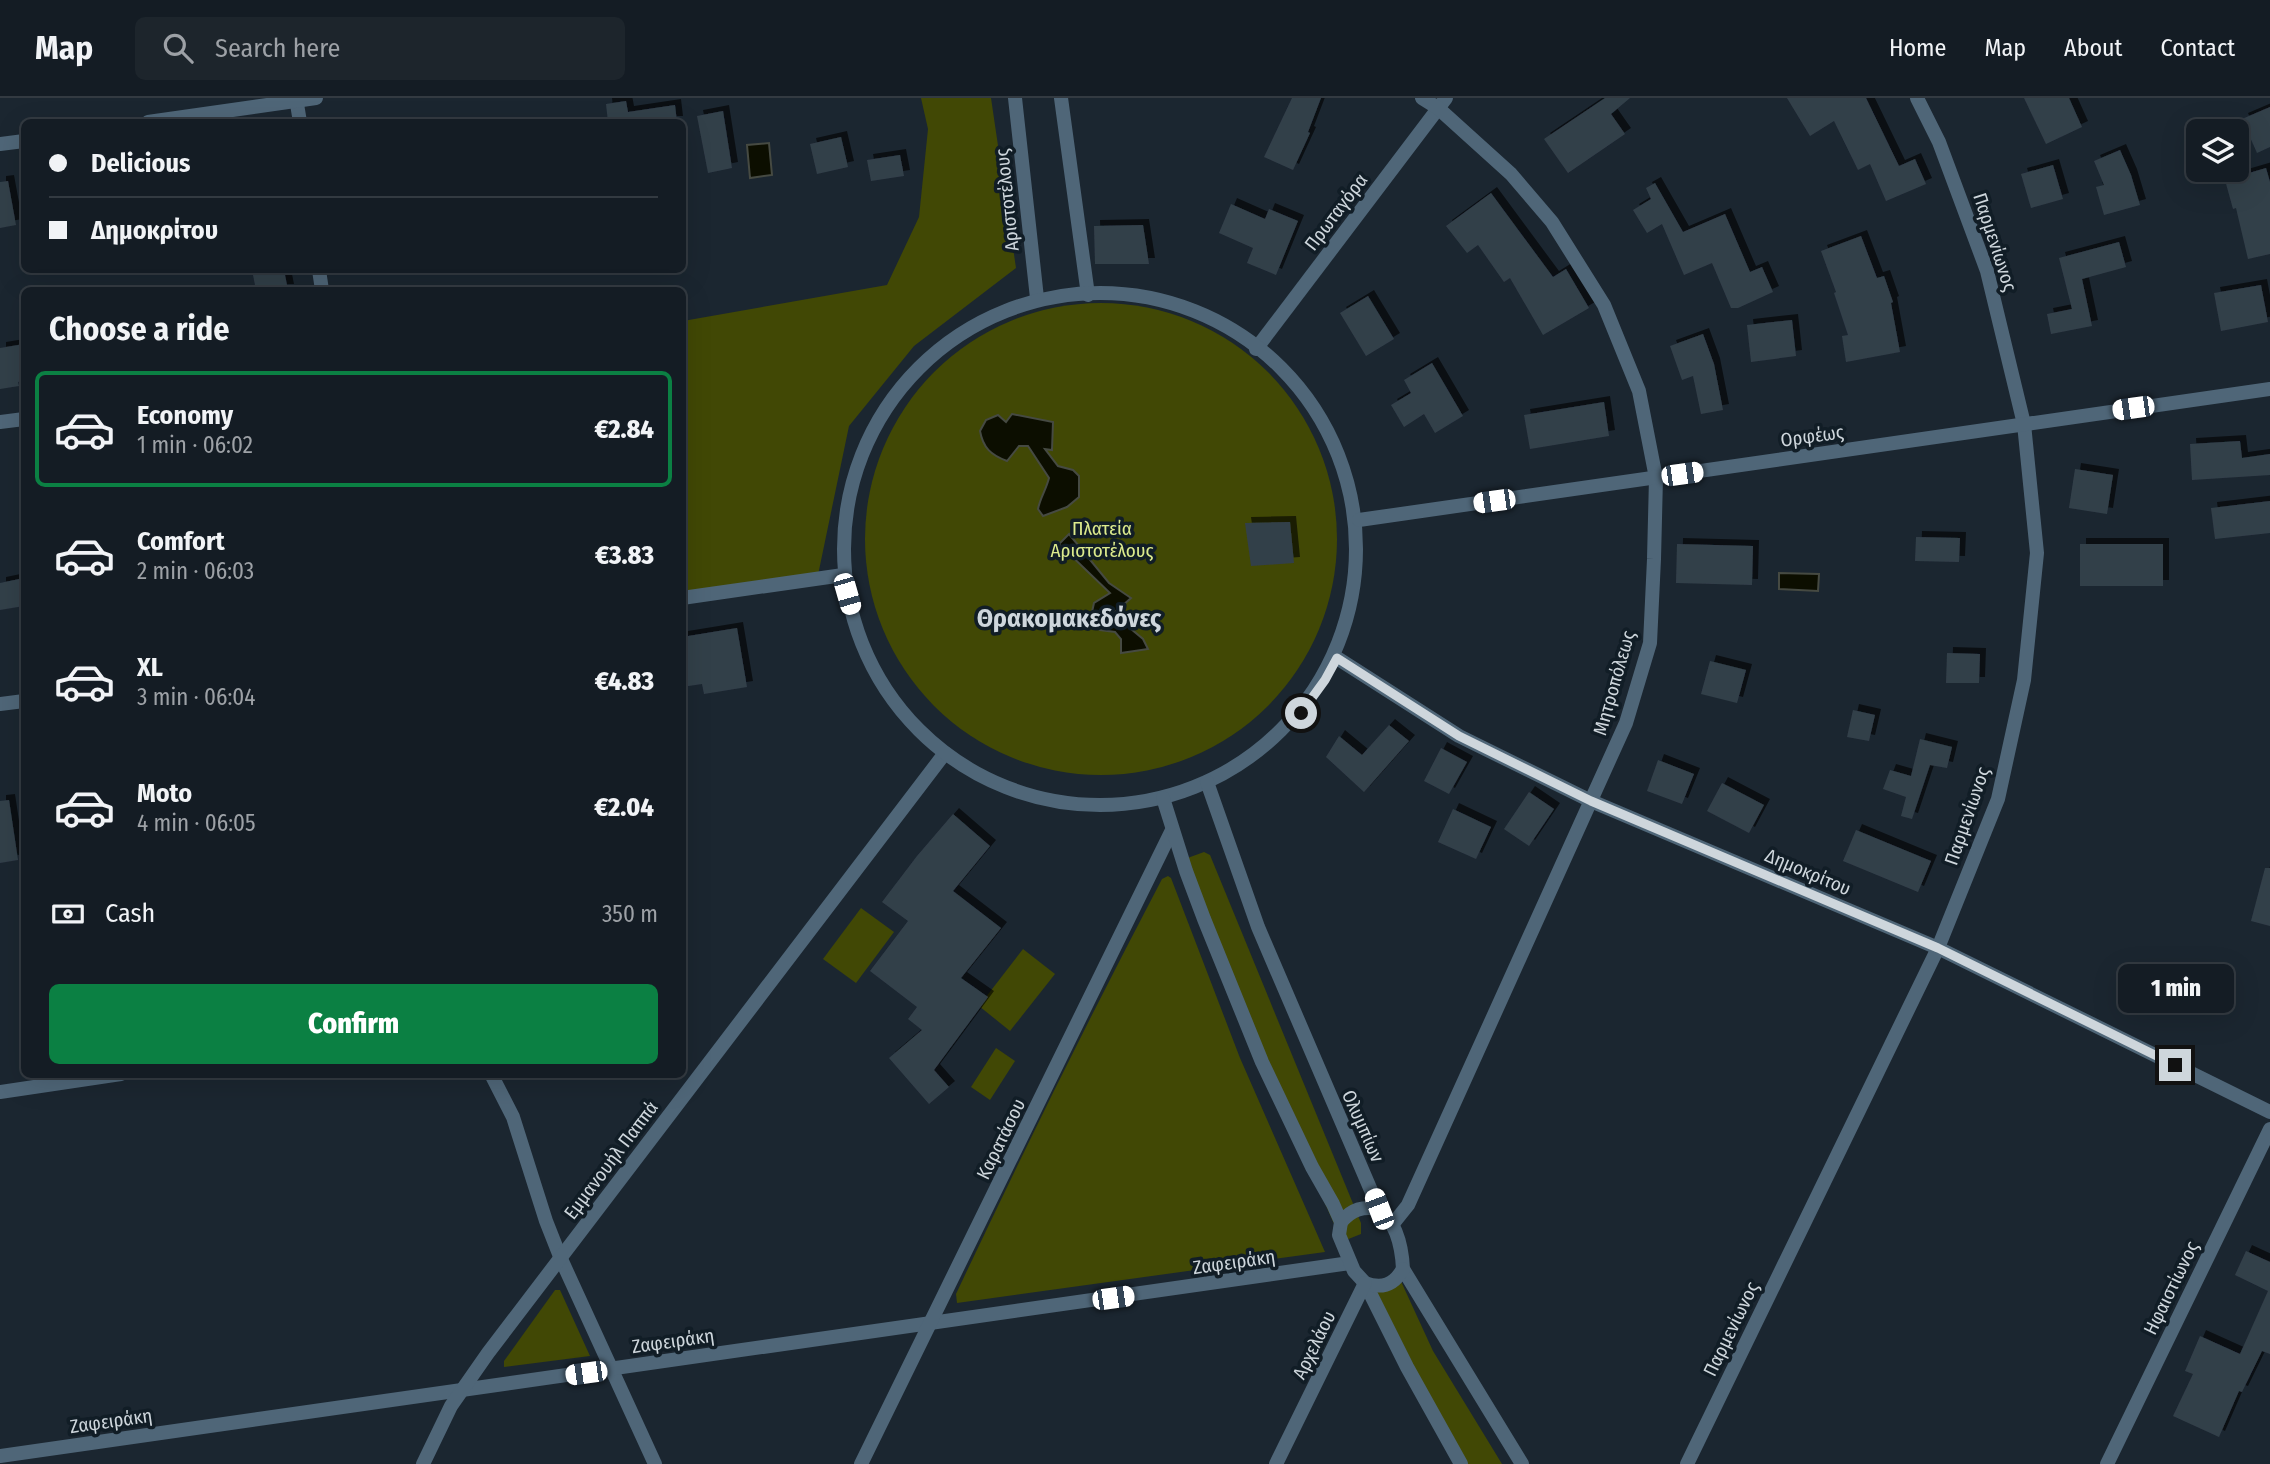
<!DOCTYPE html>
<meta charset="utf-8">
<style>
:root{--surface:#141c24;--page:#1d252c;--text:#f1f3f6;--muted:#9da1a6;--line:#333a41;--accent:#0b8043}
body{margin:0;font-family:"Fira Sans Condensed",sans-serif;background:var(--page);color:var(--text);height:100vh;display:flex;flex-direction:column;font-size:26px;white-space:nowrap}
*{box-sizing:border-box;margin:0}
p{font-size:23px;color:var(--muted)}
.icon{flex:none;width:38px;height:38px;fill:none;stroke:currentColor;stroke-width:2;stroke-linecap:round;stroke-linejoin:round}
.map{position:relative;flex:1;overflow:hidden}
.panel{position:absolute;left:21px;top:189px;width:665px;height:791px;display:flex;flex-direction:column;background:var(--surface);border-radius:10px;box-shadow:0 7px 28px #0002,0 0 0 2px var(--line)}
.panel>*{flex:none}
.banner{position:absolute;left:21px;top:21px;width:665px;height:154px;border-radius:10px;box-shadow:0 7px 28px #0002,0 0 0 2px var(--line);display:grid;align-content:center;height:154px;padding:0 28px;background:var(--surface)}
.fabs{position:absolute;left:2186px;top:21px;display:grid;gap:14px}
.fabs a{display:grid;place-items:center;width:63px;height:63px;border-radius:10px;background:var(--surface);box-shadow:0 7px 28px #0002,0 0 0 2px var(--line);font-size:35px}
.end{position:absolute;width:32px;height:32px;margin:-16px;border:9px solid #ced6dc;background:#111;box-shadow:0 0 0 4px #111}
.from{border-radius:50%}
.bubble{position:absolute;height:49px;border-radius:10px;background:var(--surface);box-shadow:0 7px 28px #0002,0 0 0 2px var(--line);font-size:23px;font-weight:800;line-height:49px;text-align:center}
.car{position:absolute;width:21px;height:42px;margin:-21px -10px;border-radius:9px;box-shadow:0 0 5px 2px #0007;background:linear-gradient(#fff 24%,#345 0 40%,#fff 0 76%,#345 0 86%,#fff 0)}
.banner b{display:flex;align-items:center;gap:24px;height:66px;font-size:26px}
.banner b+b{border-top:2px solid var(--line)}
.banner i{width:18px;height:18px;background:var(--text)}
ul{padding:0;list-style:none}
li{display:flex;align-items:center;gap:21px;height:116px;margin:0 14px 10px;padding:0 14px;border:4px solid transparent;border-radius:10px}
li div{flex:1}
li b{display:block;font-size:26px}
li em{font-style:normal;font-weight:800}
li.current{border-color:var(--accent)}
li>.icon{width:63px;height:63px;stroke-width:1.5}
h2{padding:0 28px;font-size:32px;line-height:84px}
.pay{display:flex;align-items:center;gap:18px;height:77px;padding:0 28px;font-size:26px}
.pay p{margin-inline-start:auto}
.cta{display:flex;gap:14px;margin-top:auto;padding:14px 28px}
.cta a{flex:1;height:80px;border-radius:10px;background:var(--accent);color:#fff;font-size:28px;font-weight:800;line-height:80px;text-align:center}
header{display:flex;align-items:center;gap:42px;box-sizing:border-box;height:98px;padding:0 35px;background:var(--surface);border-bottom:2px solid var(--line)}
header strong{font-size:33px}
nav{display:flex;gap:38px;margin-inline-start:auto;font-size:24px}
.search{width:490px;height:63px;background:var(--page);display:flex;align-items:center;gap:18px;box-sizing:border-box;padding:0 24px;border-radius:10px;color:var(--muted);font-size:26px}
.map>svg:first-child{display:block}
.green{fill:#414805}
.water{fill:#0c0e00;stroke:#464a42;stroke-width:2}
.building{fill:#333f4a;filter:url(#shadow)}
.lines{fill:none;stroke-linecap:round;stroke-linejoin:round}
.minor{stroke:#4f6678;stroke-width:14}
.tertiary{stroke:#4f6678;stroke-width:14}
.route{stroke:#ced6dc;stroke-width:9}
.labels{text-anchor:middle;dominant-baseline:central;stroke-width:7;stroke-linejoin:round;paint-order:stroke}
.street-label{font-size:19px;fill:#ced6dc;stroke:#111d26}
.park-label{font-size:19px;fill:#ddeb8d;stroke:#111d26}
.district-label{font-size:26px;font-weight:bold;fill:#ced6dc;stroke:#111d26}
</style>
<header>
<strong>Map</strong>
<div class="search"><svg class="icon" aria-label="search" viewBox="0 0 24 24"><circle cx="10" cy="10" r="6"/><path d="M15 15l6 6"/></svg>Search here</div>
<nav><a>Home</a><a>Map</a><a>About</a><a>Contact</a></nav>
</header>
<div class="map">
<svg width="2270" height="1366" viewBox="0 0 2270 1366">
<defs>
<filter id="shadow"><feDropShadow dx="6" dy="-6" stdDeviation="0" flood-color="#0009"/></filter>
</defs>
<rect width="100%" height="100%" fill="#1b2630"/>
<!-- green -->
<g class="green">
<path d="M921 0H991L1016 170 914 248 849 328 818 477 683 494V223L887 187 919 119 928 31Z"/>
<circle cx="1101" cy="441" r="236"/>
<path d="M1204 754 1210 757 1361 1125V1136L1346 1142 1339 1137 1262 964 1182 762Z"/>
<path d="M1168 778 1171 780 1240 960 1325 1154 957 1205 956 1196C1022 1056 1090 918 1162 781Z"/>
<path d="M861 810 894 834 856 885 823 861Z"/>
<path d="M1023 851 1055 876 1010 933 979 908Z"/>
<path d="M996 950 1015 963 990 1002 971 989Z"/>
<path d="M1399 1179 1433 1253 1502 1366H1460L1365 1185Z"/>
<path d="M555 1192H560L590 1258 504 1269V1263Z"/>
</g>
<!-- water -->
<g class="water">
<path d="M769 45 772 77 750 80 747 47Z"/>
<path d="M1012 316 1053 324 1052 352 1045 351 1058 368 1073 372 1079 378V399L1067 409 1043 418 1038 411C1040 400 1046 392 1049 380L1028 348H1019L1007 363C991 357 983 350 980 333L986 322 998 317 1006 324Z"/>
<path d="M1069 436 1109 485 1131 500 1113 516 1143 541 1148 551 1121 555V541L1115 534 1100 532 1090 523 1094 505 1110 495 1059 446Z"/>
<path d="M1779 475 1819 476 1818 493 1779 491Z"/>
</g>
<!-- building -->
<g class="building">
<path d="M1292 0H1321L1308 34 1310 35 1293 72 1264 59Z"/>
<path d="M1605 0H1630L1611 16 1625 36 1568 75 1544 41Z"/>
<path d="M1787 0H1866L1899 68 1915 61 1926 86 1886 103 1870 66 1858 72 1834 23 1810 38Z"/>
<path d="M2024 0H2069L2082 29 2046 46Z"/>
<path d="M626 3 628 14 675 7 677 24H608L606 6Z"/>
<path d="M2270 9V49L2257 55 2242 21Z"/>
<path d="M723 13 732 70 708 75 697 18Z"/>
<path d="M841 39 848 69 817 76 810 46Z"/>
<path d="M2120 52 2131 77 2140 107 2104 117 2096 89 2104 87 2094 63Z"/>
<path d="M900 57 904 78 871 83 867 62Z"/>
<path d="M2053 67 2063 101 2031 110 2021 76Z"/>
<path d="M2266 70 2270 84V156L2248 161 2236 110 2233 111 2225 82Z"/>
<path d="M8 83 16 127 0 130V84Z"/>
<path d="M1655 85 1683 134 1725 116 1750 174 1762 169 1773 194 1738 210H1731L1712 165 1684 177 1662 126 1647 135 1633 112 1651 101 1646 90Z"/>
<path d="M1491 95 1553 179 1566 171 1589 210 1543 237 1510 180 1504 184 1478 147 1467 155 1446 128Z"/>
<path d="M1231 106 1265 121 1269 111 1298 123 1276 177 1247 165 1253 150 1219 135Z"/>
<path d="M1143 127 1149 166H1095L1094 128Z"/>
<path d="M1861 138 1877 180 1884 178 1893 204 1891 205 1900 254 1846 264 1842 238 1848 237 1834 195 1836 194 1821 153Z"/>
<path d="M2119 144 2126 169 2082 181 2092 228 2051 236 2047 216 2072 211 2059 160Z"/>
<path d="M252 172H284L288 192H256Z"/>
<path d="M2261 187 2268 224 2221 233 2214 195Z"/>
<path d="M1368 198 1394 241 1366 258 1340 215Z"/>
<path d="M1792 222 1796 258 1751 264 1747 227Z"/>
<path d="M1703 236 1714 266 1723 312 1701 316 1693 278 1682 282 1670 248Z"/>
<path d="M24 246V283L18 284 19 288 0 291V250Z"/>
<path d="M1432 265 1463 318 1435 335 1424 316 1404 329 1391 307 1411 295 1404 282Z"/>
<path d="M1604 304 1609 338 1530 351 1524 317Z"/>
<path d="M2240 343 2242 360 2270 356V377L2192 382 2190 346Z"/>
<path d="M2075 371 2113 377 2107 416 2069 410Z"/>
<path d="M2270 403V435L2215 441 2211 410Z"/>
<path d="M1290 424 1294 465 1251 468 1245 425Z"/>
<path d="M1916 439 1960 440 1959 464 1915 463Z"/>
<path d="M1677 446 1753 448 1752 487 1676 485Z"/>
<rect x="2080" y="446" width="83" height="42"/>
<path d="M24 480V508L0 512V485Z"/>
<path d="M737 530 747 589 704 596 702 586 682 589V539Z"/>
<path d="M1947 555 1980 556 1979 585H1946Z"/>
<path d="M1710 563 1746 572 1737 605 1701 596Z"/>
<path d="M1853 612 1875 617 1869 643 1847 639Z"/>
<path d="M1389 627 1409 643 1364 694 1326 659 1339 638 1362 657Z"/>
<path d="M1920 641 1952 649 1947 670 1930 667 1912 721 1901 718 1906 699 1883 691 1890 672 1911 678Z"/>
<path d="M1441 650 1467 664 1449 696 1424 683Z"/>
<path d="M1658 662 1694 676 1682 706 1647 693Z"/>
<path d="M1722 685 1764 707 1749 735 1707 713Z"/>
<path d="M1529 694 1554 711 1529 748 1504 731Z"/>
<path d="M9 702 18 762 0 765V703Z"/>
<path d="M1453 711 1491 729 1476 761 1438 744Z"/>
<path d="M953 716 990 748 953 793 1001 830 961 880 988 899 934 972 949 989 929 1006 889 960 922 932 908 921 917 909 870 873 908 823 882 804 917 758Z"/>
<path d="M1856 732 1931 763 1918 794 1843 763Z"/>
<path d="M2265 770H2270V828L2251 823Z"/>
<path d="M2246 1153 2270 1164V1256L2262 1253 2242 1294 2239 1293 2219 1339 2173 1318 2193 1276 2185 1273 2200 1238 2240 1256 2268 1193 2235 1177Z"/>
</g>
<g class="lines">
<!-- minor -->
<g class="minor">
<path d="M296 0 300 24"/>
<path d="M148 24 316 0"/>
<path d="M0 46 24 43"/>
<path d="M319 172 322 192"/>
<path d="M1256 251 1446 0"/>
<path d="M0 324 24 321"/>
<path d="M682 500 843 477"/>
<path d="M1337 560 1459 638 1591 703 1938 850 2270 1014"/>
<path d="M0 606 24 603"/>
<path d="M491 976 513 1019 546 1123 561 1161 655 1366"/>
<path d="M0 994 121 976"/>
<path d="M1392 1127 1408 1107 1626 625 1650 545 1654 461 1656 380 1639 293 1604 207 1552 124 1511 76 1438 10 1422 0"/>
<path d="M0 1358 1350 1165"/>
<path d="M423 1366 451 1308 488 1255 945 655"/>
<path d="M861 1366 1172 732"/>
<path d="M1687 1366 1938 850 1998 701 2024 582 2037 455 2024 326 1987 173 1939 44 1917 0"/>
<path d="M2107 1366 2270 1031"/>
</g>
<!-- tertiary -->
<g class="tertiary">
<path d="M1015 0 1037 200"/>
<path d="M1061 0 1088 197"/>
<circle cx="1100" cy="451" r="256"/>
<path d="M1359 422 2270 291"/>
<path d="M1207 684 1258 829 1379 1111C1397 1125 1402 1150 1403 1171L1522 1366"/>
<path d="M1163 700 1186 773 1204 821 1262 964 1312 1069 1333 1106 1341 1124 1339 1137 1354 1173 1365 1185 1407 1269 1461 1366"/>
<path d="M1341 1124C1352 1111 1363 1108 1379 1111"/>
<path d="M1365 1185C1382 1191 1394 1187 1403 1171"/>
<path d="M1276 1366 1365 1185"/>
</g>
</g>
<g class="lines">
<!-- route -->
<path class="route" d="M1301 615 1325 582 1337 560 1459 638 1591 703 1938 850 2175 967"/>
</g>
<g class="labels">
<!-- street labels -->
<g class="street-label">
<text transform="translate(1007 102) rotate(-96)">Αριστοτέλους</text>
<text transform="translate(1336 114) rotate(-53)">Πρωταγόρα</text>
<text transform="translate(1995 144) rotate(72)">Παρμενίωνος</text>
<text transform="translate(1812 338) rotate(-8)">Ορφέως</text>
<text transform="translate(1614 585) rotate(-74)">Μητροπόλεως</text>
<text transform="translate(1967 718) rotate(-71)">Παρμενίωνος</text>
<text transform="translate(1808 774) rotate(23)">Δημοκρίτου</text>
<text transform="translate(1363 1028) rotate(66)">Ολυμπίων</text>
<text transform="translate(1001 1041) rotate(-64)">Καρατάσου</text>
<text transform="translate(611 1062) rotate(-53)">Εμμανουήλ Παππά</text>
<text transform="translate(1234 1164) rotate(-8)">Ζαφειράκη</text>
<text transform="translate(2171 1190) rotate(-64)">Ηφαιστίωνος</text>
<text transform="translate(1731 1231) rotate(-64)">Παρμενίωνος</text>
<text transform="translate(673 1243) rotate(-8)">Ζαφειράκη</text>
<text transform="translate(1314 1247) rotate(-64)">Αρχελάου</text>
<text transform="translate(111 1323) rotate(-8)">Ζαφειράκη</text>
</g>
<!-- park labels -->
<g class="park-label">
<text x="1102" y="430">Πλατεία<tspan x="1102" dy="22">Αριστοτέλους</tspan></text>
</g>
<!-- district labels -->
<g class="district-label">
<text x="1069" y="520">Θρακομακεδόνες</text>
</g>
</g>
</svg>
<div class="fabs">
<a><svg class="icon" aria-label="layers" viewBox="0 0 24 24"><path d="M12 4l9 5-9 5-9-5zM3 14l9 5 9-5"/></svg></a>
</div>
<i class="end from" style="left:1301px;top:615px"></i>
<i class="end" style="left:2175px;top:967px"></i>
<div class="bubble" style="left:2118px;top:866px;width:116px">1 min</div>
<i class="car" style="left:2133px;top:310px;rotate:262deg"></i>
<i class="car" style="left:1682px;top:376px;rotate:82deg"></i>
<i class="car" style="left:1494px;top:403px;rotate:262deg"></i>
<i class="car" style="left:847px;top:496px;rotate:164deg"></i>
<i class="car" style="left:1379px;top:1111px;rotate:339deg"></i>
<i class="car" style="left:1113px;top:1200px;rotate:82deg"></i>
<i class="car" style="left:586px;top:1275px;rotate:262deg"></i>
<div class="banner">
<b><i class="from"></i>Delicious</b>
<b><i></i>Δημοκρίτου</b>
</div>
<section class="panel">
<h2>Choose a ride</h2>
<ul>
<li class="current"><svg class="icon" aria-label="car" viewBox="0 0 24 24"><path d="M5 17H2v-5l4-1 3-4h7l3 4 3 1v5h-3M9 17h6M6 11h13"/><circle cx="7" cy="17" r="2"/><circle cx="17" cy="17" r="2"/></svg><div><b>Economy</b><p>1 min · 06:02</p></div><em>€2.84</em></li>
<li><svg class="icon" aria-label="car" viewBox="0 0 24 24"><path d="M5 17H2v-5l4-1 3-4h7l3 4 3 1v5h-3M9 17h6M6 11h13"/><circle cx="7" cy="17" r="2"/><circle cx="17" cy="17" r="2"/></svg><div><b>Comfort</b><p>2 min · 06:03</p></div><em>€3.83</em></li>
<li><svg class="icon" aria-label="car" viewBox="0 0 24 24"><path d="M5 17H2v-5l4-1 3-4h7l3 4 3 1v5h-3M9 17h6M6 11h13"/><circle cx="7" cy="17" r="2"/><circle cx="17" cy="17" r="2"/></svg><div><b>XL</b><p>3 min · 06:04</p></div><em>€4.83</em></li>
<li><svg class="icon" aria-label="car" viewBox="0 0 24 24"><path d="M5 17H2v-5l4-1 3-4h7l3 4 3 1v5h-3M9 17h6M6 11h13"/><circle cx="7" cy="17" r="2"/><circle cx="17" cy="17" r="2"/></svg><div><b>Moto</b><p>4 min · 06:05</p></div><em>€2.04</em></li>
</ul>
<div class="pay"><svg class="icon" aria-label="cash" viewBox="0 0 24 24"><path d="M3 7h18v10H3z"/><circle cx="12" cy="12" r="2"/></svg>Cash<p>350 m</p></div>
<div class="cta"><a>Confirm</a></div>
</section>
</div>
